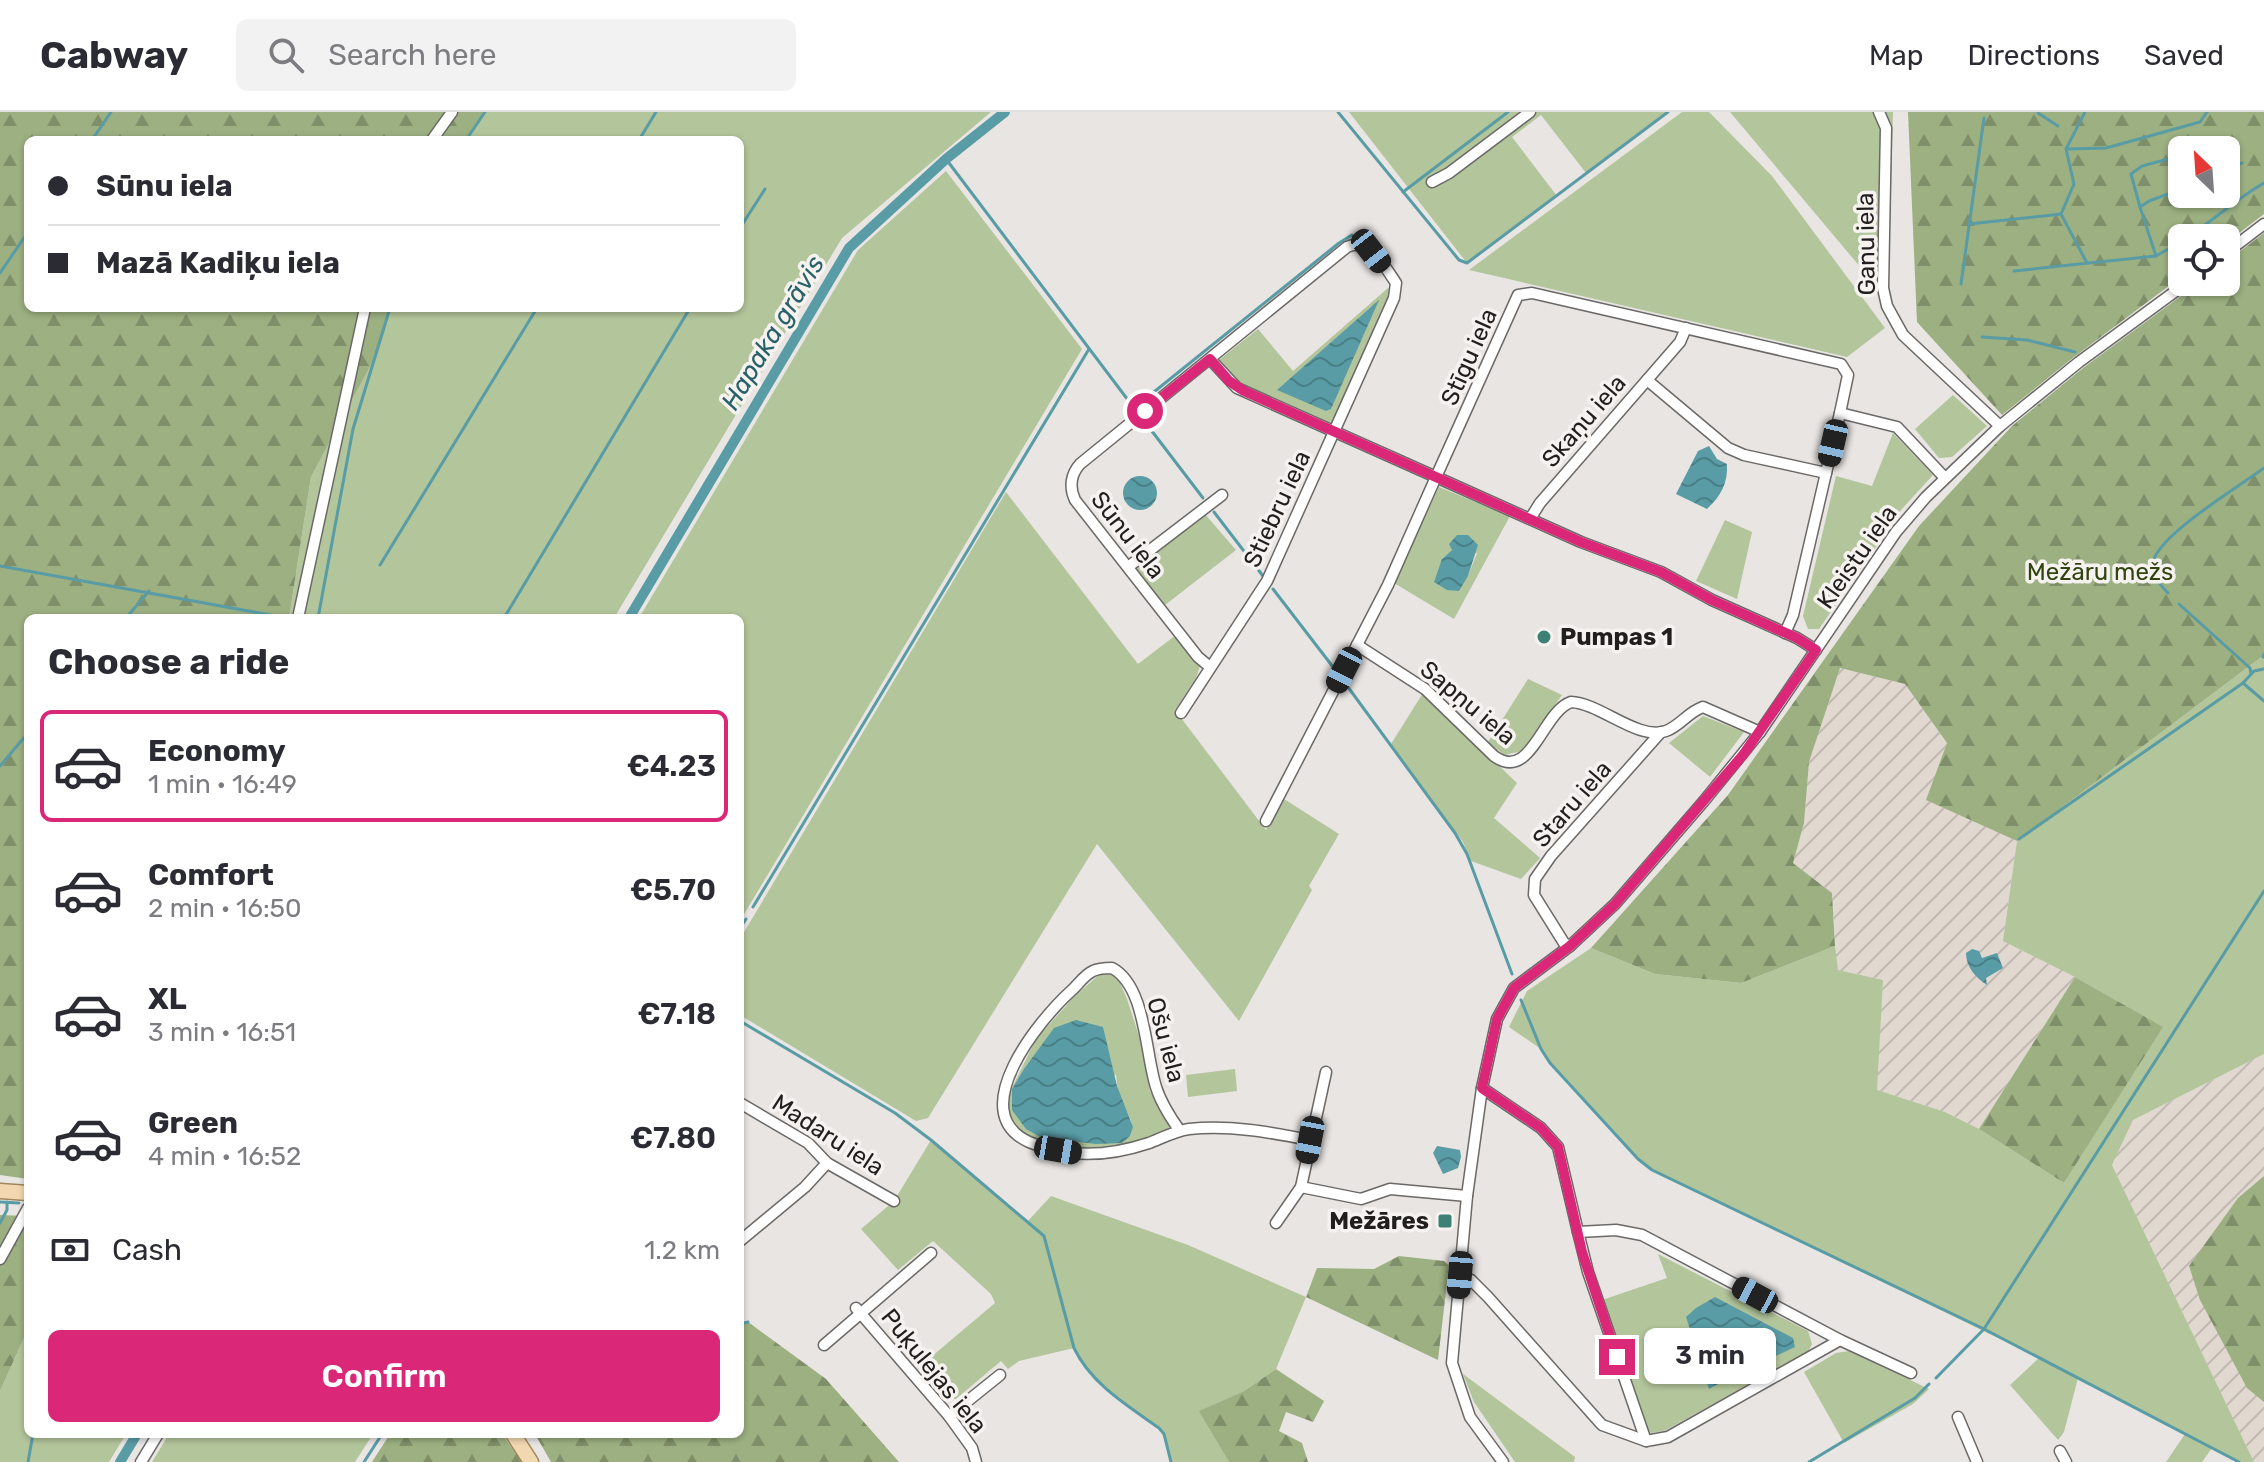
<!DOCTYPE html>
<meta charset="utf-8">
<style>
:root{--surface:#fff;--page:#f2f2f3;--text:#2b2b33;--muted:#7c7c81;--line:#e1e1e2;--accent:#db2777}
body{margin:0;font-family:Rubik,sans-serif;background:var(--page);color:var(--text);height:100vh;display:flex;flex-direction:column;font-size:30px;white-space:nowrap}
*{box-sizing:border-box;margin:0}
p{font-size:26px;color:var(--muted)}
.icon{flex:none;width:44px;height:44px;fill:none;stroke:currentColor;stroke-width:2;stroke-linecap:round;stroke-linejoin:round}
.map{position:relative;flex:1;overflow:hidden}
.panel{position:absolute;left:24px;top:502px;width:720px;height:824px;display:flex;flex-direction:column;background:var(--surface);border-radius:12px;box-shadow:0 2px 6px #0004}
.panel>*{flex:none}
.guide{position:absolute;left:24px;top:24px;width:720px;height:176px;border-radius:12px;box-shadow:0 2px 6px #0004;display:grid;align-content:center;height:176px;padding:0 24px;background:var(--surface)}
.needle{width:52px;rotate:335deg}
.controls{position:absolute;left:2168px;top:24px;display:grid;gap:16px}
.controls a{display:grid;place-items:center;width:72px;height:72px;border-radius:12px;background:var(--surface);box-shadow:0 2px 6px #0004;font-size:40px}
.end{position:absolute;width:36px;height:36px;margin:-18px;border:10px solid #db2777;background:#fff;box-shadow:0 0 0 4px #fff}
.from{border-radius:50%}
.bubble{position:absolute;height:56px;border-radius:12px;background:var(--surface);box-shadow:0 2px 6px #0004;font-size:26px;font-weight:600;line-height:56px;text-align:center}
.car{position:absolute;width:24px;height:48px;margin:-24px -12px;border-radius:10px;box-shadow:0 0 6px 2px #0007;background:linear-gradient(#222 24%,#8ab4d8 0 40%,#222 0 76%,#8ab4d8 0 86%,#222 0)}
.guide b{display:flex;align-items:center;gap:28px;height:76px;font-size:30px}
.guide b+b{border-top:2px solid var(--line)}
.guide i{width:20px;height:20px;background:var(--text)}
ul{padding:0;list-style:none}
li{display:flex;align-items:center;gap:24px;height:112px;margin:0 16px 12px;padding:0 8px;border:4px solid transparent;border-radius:12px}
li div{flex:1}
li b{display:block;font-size:30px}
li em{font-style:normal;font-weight:600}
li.on{border-color:var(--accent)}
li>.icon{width:72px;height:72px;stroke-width:1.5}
h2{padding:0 24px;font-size:36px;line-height:96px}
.pay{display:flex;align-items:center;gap:20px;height:88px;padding:0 24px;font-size:30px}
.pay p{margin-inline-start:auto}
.cta{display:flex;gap:16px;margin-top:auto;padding:16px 24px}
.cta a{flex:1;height:92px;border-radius:12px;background:var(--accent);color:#fff;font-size:32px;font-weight:600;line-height:92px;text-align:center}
header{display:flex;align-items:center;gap:48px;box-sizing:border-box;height:112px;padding:0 40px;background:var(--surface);border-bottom:2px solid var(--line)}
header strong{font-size:38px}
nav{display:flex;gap:44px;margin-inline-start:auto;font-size:28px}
.search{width:560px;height:72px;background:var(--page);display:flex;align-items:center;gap:20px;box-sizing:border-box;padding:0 28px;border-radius:12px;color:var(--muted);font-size:30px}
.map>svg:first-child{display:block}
.industrial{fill:url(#industrial-furrows)}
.green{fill:#b3c59b;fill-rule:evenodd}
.forest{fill:url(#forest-firs);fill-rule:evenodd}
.water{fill:url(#water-waves)}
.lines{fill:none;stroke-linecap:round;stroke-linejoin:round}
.stream{stroke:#599ca5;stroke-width:3}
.canal{stroke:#599ca5;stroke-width:10}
.minor-casing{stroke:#6b6967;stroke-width:13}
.major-casing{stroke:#a3865a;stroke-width:17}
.minor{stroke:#fff;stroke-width:10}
.major{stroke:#f2d8b0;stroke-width:14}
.route{stroke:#db2777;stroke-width:10}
.poi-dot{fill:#3d8176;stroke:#f5f2f0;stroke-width:3}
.labels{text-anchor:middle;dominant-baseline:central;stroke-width:7;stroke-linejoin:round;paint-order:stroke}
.street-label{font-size:24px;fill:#201f1e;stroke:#f5f2f0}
.park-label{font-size:24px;fill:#32440f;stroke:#f5f2f0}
.poi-label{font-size:24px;font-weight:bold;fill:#201f1e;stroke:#f5f2f0;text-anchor:start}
.water-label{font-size:26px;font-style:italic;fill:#296168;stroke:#f5f2f0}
</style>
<header>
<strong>Cabway</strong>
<div class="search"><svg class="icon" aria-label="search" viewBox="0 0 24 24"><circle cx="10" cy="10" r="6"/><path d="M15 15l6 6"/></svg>Search here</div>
<nav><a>Map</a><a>Directions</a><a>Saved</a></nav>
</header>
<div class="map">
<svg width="2264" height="1350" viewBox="0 0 2264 1350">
<defs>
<pattern id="industrial-furrows" width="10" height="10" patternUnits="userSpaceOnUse" patternTransform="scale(2)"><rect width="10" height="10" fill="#e1d8d0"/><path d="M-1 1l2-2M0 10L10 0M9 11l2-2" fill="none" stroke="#c1b9b2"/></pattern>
<pattern id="forest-firs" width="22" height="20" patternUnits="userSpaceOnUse" patternTransform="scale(2)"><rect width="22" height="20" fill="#9cb081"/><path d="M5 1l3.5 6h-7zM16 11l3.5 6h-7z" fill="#7f8f69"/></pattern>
<pattern id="water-waves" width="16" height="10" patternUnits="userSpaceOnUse" patternTransform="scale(2)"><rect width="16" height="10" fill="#599ca5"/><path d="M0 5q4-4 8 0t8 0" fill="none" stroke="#497f86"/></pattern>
</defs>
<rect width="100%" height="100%" fill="#e8e5e3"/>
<!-- industrial -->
<g class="industrial">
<path d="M1840 556 1905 572 1947 631 1927 688 2017 729 2003 829 2075 865 1979 1017 1945 1000 1876 978 1883 868 1837 858 1832 781 1793 751 1804 711 1809 650Z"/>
<path d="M2264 942V1350H2254L2112 1053 2133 1008Z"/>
</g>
<!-- green -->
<g class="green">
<path d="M486 0H991L842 126 614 506H289L311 365 373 249 389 196H740V28H466Z"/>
<path d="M1349 0H1668L1586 61 1541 3 1512 25 1557 84 1467 151Z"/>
<path d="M1682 0H1709L1772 64 1885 216 1847 245 1469 158Z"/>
<path d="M1730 0H1893L1889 157 1872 169Z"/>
<path d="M946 59 1082 237 740 809V506H639L858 138Z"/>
<path d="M1388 176 1392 180 1333 313 1236 271 1219 248 1258 217 1293 259Z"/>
<path d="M1953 283 1987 314 1952 345 1939 346 1915 317Z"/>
<path d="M1893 321 1933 363 1901 398 1819 517H1808L1803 504 1836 364 1872 374Z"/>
<path d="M1439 375 1510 404 1454 507 1394 471ZM1452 438 1477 441 1468 464 1458 478 1442 447Z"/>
<path d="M1006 380 1138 552 1176 523 1200 554 1196 566 1175 598 1266 718 1284 687 1339 722 1309 774 1312 778 1239 909 1097 732 928 1006 916 1009 740 903V827Z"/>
<path d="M1204 401 1236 438 1165 493 1135 456Z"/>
<path d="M1725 408 1752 420 1737 487 1696 469Z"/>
<path d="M2264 543V942L2133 1008 2112 1053 2254 1350H2239L2212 1336 2202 1350H2166L2185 1322 2078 1266 2064 1320 2058 1328 2010 1273 2039 1246 1652 1058 1638 1047 1550 951 1541 937 1509 915 1527 879 1591 836 1655 862 1741 871 1835 834 1838 858 1883 868 1877 978 1945 1000 1979 1017 2064 1071 2162 915 2075 865 2003 829 2017 729Z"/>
<path d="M1528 567 1562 583 1522 639 1504 643 1488 630Z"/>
<path d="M1423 581 1517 671 1494 706 1540 746 1521 767 1471 749 1463 730 1391 632Z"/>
<path d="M1703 604 1744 620 1710 665 1669 631Z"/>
<path d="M1100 862 1112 863 1120 871 1127 887 1140 927 1150 979 1171 1013C1149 1043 1065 1041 1033 1028 1024 1024 1016 1014 1009 1007V982L1036 927 1075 884ZM1116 962C1117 972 1118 985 1123 994 1130 1006 1135 1011 1130 1024L1060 1028Z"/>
<path d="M1235 957 1237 979 1188 985 1186 963Z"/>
<path d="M931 1028 1027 1110 1051 1084 1188 1133 1306 1185 1276 1257 1244 1279 1200 1299 1229 1350H1171L1164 1322 1159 1316C1128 1294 1091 1272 1074 1236L1019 1249 1008 1257 1001 1249 956 1287 946 1286 918 1256 995 1191 991 1182 933 1129 898 1158 861 1117 894 1089Z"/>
<path d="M1658 1142 1808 1219 1812 1232 1808 1240 1664 1319 1651 1321 1645 1315 1602 1188 1667 1166Z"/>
<path d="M28 1217V1322H126L109 1350H0V1279Z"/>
<path d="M1849 1239 1929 1277 1913 1292 1844 1331 1804 1260 1836 1241Z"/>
<path d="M1463 1262 1575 1345 1574 1350H1515L1474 1290Z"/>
<path d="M169 1322H373L355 1350H152Z"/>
</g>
<!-- forest -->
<g class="forest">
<path d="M0 0H486L466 28H28V196H389L373 249 311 365 289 506H28V1067L0 1063Z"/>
<path d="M1908 0H2264V102L2226 131V126H2182V164L2074 245 2002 303 1917 210ZM2182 38H2226V82H2182Z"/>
<path d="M2264 121V543L2017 729 1926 688 1947 631 1905 572 1840 556 1809 650 1804 711 1793 751 1832 781 1835 834 1741 871 1655 862 1591 836 1728 683 1919 414 2012 314 2083 256 2200 170H2226V150Z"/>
<path d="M2075 865 2163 915 2064 1071 1979 1017Z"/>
<path d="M2264 1064V1290L2247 1276 2200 1188 2189 1154 2238 1086Z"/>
<path d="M0 1103 28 1104V1217L0 1279Z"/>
<path d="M1399 1144 1444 1149 1449 1153 1438 1248 1306 1185 1317 1156 1374 1157Z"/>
<path d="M748 1210 826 1267 899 1350H551L535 1322H740V1212Z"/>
<path d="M1276 1257 1324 1289 1313 1310 1286 1300 1279 1319 1302 1331 1308 1350H1229L1199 1299 1244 1279Z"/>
<path d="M390 1322H502L522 1350H372Z"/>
</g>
<!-- water -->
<g class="water">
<path d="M1379 188 1331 297 1326 299 1277 278Z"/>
<path d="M1709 334 1717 347 1727 352C1728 371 1721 384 1707 397L1676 382 1698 339Z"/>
<circle cx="1140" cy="381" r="17"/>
<path d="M1457 423H1468L1478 433 1468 464 1459 479 1447 478 1434 470 1442 447 1452 438 1449 432Z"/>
<path d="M1972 837 1979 839 1982 846 1997 841 2003 856 1986 866 1987 873C1976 866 1966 855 1966 841Z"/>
<path d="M1076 908 1103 915 1117 974 1133 1015 1130 1024 1122 1031 1096 1032 1042 1026 1026 1017 1012 998V977L1024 957 1054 916Z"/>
<path d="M1437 1034 1460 1038 1461 1045 1458 1056 1443 1062 1433 1041Z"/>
<path d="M1715 1185 1793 1226 1795 1235 1767 1248V1253L1740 1260 1709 1277 1686 1205 1696 1196Z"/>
</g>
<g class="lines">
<!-- stream -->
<g class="stream">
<path d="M1338 0 1459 148 1467 151 1668 0"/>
<path d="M2038 1 2058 14"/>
<path d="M92 28 111 0"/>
<path d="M466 28 485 0"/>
<path d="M639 28 656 0"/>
<path d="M2068 37 2106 36 2200 10 2207 0"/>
<path d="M946 47 1134 296 1339 131 1352 123"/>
<path d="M2226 58 2242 51"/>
<path d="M1403 80 1508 0"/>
<path d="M2140 95 2131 62 2142 54 2172 46"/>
<path d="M2061 102 2087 151"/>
<path d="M1969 112 2061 102 2074 72 2066 37 2085 0"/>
<path d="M740 116 765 77"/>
<path d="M2186 126C2213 109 2236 87 2264 71"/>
<path d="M2156 144 2140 95 2149 89 2182 77"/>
<path d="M2014 159 2156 144 2182 129"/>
<path d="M0 161 28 120"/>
<path d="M1961 172 1984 6"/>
<path d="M1982 225 2027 228 2075 240"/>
<path d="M1148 314 1203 386"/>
<path d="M1214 400 1263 464"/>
<path d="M380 453 537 196"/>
<path d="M0 454 287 506"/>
<path d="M1273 477 1333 555"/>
<path d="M2168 481C2161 473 2153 466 2152 455 2151 427 2240 374 2264 356"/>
<path d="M2179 492 2250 556 2251 562"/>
<path d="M126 506 149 479"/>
<path d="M318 506 353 317 390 196"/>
<path d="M504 506 690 196"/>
<path d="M2263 545 2264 542"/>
<path d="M1345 571 1455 721 1467 742 1512 862"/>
<path d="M2243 571 2254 559 2264 557"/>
<path d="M0 654 28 621"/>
<path d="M2019 727 2243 571 2264 589"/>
<path d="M753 795 1089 237"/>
<path d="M740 816 746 807"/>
<path d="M1521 888 1541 937 1550 951 1638 1047 1652 1058 1984 1217 2239 1350"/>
<path d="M740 909 895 1001 931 1028 1044 1124 1074 1236C1091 1272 1128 1294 1159 1316L1164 1322 1171 1350"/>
<path d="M0 1090 19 1091"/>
<path d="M0 1111 7 1098V1090"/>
<path d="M740 1212 748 1210"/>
<path d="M1936 1266 1984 1217 2264 779"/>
<path d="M28 1350 33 1322"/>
<path d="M364 1350 382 1322"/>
<path d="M1809 1350 1915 1286 1929 1272"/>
</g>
<!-- canal -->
<g class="canal">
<path d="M629 506 849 136 946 47 1005 0"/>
<path d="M120 1350 137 1322"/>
</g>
<!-- minor casing -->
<g class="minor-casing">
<g id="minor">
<path d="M1879 0 1886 16 1883 176 1887 194 1903 223 2000 314"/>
<path d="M432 28 452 0"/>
<path d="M1432 70 1449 61 1530 0"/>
<path d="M2226 141 2264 112"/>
<path d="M1210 247 1237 276 1436 365 1388 473 1357 533"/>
<path d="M1647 268 1680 230 1686 216"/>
<path d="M1826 361 1840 301"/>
<path d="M1530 407 1540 391 1647 268 1728 336 1744 343 1826 361 1793 503 1785 521"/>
<path d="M1128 455 1222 383"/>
<path d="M298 506 365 196"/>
<path d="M1816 538 1797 526 1712 488 1661 460 1581 430 1436 365 1518 183 1532 181 1841 252 1848 263 1840 301 1897 315 1945 366"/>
<path d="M1181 601 1267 469 1394 186 1396 171C1385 155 1369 124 1347 135L1080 352C1071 362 1069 375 1075 388L1198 545 1210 555"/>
<path d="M1266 709 1357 533 1425 577 1494 644C1531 671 1542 600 1571 590 1600 591 1638 629 1666 619 1680 614 1688 600 1703 595L1760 620"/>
<path d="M1570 834 1564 831 1534 783 1535 767 1551 744 1661 620"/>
<path d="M1482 976 1541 1016 1558 1035 1578 1120 1616 1118 1642 1123 1840 1228 1911 1261"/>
<path d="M740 991 808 1031 827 1051 894 1089"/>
<path d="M1180 1019C1170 1005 1161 991 1156 975 1145 941 1146 874 1112 856 1105 856 1099 856 1093 859 1084 863 1078 873 1071 879 1040 907 963 1000 1029 1030 1068 1047 1110 1044 1149 1031 1162 1026 1175 1019 1189 1017 1231 1013 1269 1020 1310 1028"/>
<path d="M1301 1075 1326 960"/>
<path d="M1276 1111 1301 1075 1361 1087 1390 1077 1467 1084"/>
<path d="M1578 1120 1588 1160 1646 1329"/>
<path d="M740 1129 805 1075 827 1051"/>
<path d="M0 1147 28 1096"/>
<path d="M1460 1163 1471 1168 1488 1185 1602 1313 1646 1329 1668 1325 1840 1228"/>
<path d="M856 1196 949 1304 972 1336 976 1350"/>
<path d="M824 1233 931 1141"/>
<path d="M949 1304 1000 1263"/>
<path d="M1958 1305 1977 1350"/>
<path d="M2060 1339 2066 1350"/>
<path d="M141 1350 158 1322"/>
<path d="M1503 1350 1470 1305 1452 1251 1467 1084 1482 976 1497 907 1514 876 1570 834 1615 792 1704 689 1760 620 1896 420 1926 385 2000 314 2079 250 2188 170"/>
</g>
</g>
<!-- major casing -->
<g class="major-casing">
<g id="major">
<path d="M0 1079 28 1081"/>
<path d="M513 1322 531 1350"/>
</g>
</g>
<!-- minor -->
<use href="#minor" class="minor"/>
<!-- major -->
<use href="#major" class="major"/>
</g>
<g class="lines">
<!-- route -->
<path class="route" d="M1145 299 1210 247 1229 269 1244 279 1581 430 1661 460 1712 488 1797 526 1816 538 1743 643 1615 792 1570 834 1514 876 1497 907 1482 976 1541 1016 1558 1035 1582 1140 1617 1245"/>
</g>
<!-- markers -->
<g class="poi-dot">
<circle cx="1544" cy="525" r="8"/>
<rect x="1437" y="1101" width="16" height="16" rx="4"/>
</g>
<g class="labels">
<!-- street labels -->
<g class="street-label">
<text transform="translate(1866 132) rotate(-91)">Ganu iela</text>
<text transform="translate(1469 245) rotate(-66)">Stīgu iela</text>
<text transform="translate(1584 309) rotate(-49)">Skaņu iela</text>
<text transform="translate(1277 397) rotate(-65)">Stiebru iela</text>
<text transform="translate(1128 423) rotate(52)">Sūnu iela</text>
<text transform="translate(1857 445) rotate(-55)">Kleistu iela</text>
<text transform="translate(1468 591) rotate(40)">Sapņu iela</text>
<text transform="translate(1572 692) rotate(-49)">Staru iela</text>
<text transform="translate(1166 928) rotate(75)">Ošu iela</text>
<text transform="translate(828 1023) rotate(33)">Madaru iela</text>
<text transform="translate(934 1259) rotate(51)">Puķulejas iela</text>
</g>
<!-- park labels -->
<g class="park-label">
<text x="2100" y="460">Mežāru mežs</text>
</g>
<!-- poi labels -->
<g class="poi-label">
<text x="1560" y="525">Pumpas 1</text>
<text x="1429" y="1109" text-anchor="end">Mežāres</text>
</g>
<!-- water labels -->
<g class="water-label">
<text transform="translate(773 221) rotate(-59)">Hapaka grāvis</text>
</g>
</g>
</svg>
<div class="controls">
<a><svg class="needle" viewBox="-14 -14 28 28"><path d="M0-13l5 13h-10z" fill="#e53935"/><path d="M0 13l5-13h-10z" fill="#7c7c81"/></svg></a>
<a><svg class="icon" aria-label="locate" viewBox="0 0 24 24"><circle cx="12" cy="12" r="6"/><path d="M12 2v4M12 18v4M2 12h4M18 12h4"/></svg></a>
</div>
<i class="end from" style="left:1145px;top:299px"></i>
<i class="end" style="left:1617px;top:1245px"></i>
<div class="bubble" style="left:1644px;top:1216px;width:132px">3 min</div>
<i class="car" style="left:1371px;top:139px;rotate:142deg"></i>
<i class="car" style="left:1833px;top:331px;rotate:193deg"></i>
<i class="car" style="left:1344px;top:558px;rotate:207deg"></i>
<i class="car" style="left:1310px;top:1028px;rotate:191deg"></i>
<i class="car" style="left:1058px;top:1038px;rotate:100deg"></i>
<i class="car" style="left:1460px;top:1163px;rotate:185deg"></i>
<i class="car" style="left:1755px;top:1183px;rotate:298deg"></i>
<div class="guide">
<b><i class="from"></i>Sūnu iela</b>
<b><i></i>Mazā Kadiķu iela</b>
</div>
<section class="panel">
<h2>Choose a ride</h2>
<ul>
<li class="on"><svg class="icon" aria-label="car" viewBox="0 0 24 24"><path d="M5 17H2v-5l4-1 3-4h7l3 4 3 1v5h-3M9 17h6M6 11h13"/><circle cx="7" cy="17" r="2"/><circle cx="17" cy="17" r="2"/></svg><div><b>Economy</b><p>1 min · 16:49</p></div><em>€4.23</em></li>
<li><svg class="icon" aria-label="car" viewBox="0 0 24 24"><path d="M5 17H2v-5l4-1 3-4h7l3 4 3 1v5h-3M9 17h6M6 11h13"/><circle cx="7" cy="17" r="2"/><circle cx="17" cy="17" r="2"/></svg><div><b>Comfort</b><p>2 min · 16:50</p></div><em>€5.70</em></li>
<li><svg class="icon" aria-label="car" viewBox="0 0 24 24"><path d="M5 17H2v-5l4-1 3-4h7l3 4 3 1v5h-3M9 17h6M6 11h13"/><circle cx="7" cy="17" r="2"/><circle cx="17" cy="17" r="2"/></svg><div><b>XL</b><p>3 min · 16:51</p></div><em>€7.18</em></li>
<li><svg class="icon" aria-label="car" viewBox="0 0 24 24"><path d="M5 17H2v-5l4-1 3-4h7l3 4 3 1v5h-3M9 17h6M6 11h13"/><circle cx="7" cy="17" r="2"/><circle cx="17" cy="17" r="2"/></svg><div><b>Green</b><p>4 min · 16:52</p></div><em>€7.80</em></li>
</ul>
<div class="pay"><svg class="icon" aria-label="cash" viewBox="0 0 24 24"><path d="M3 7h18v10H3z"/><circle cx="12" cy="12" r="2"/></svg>Cash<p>1.2 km</p></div>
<div class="cta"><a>Confirm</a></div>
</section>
</div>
